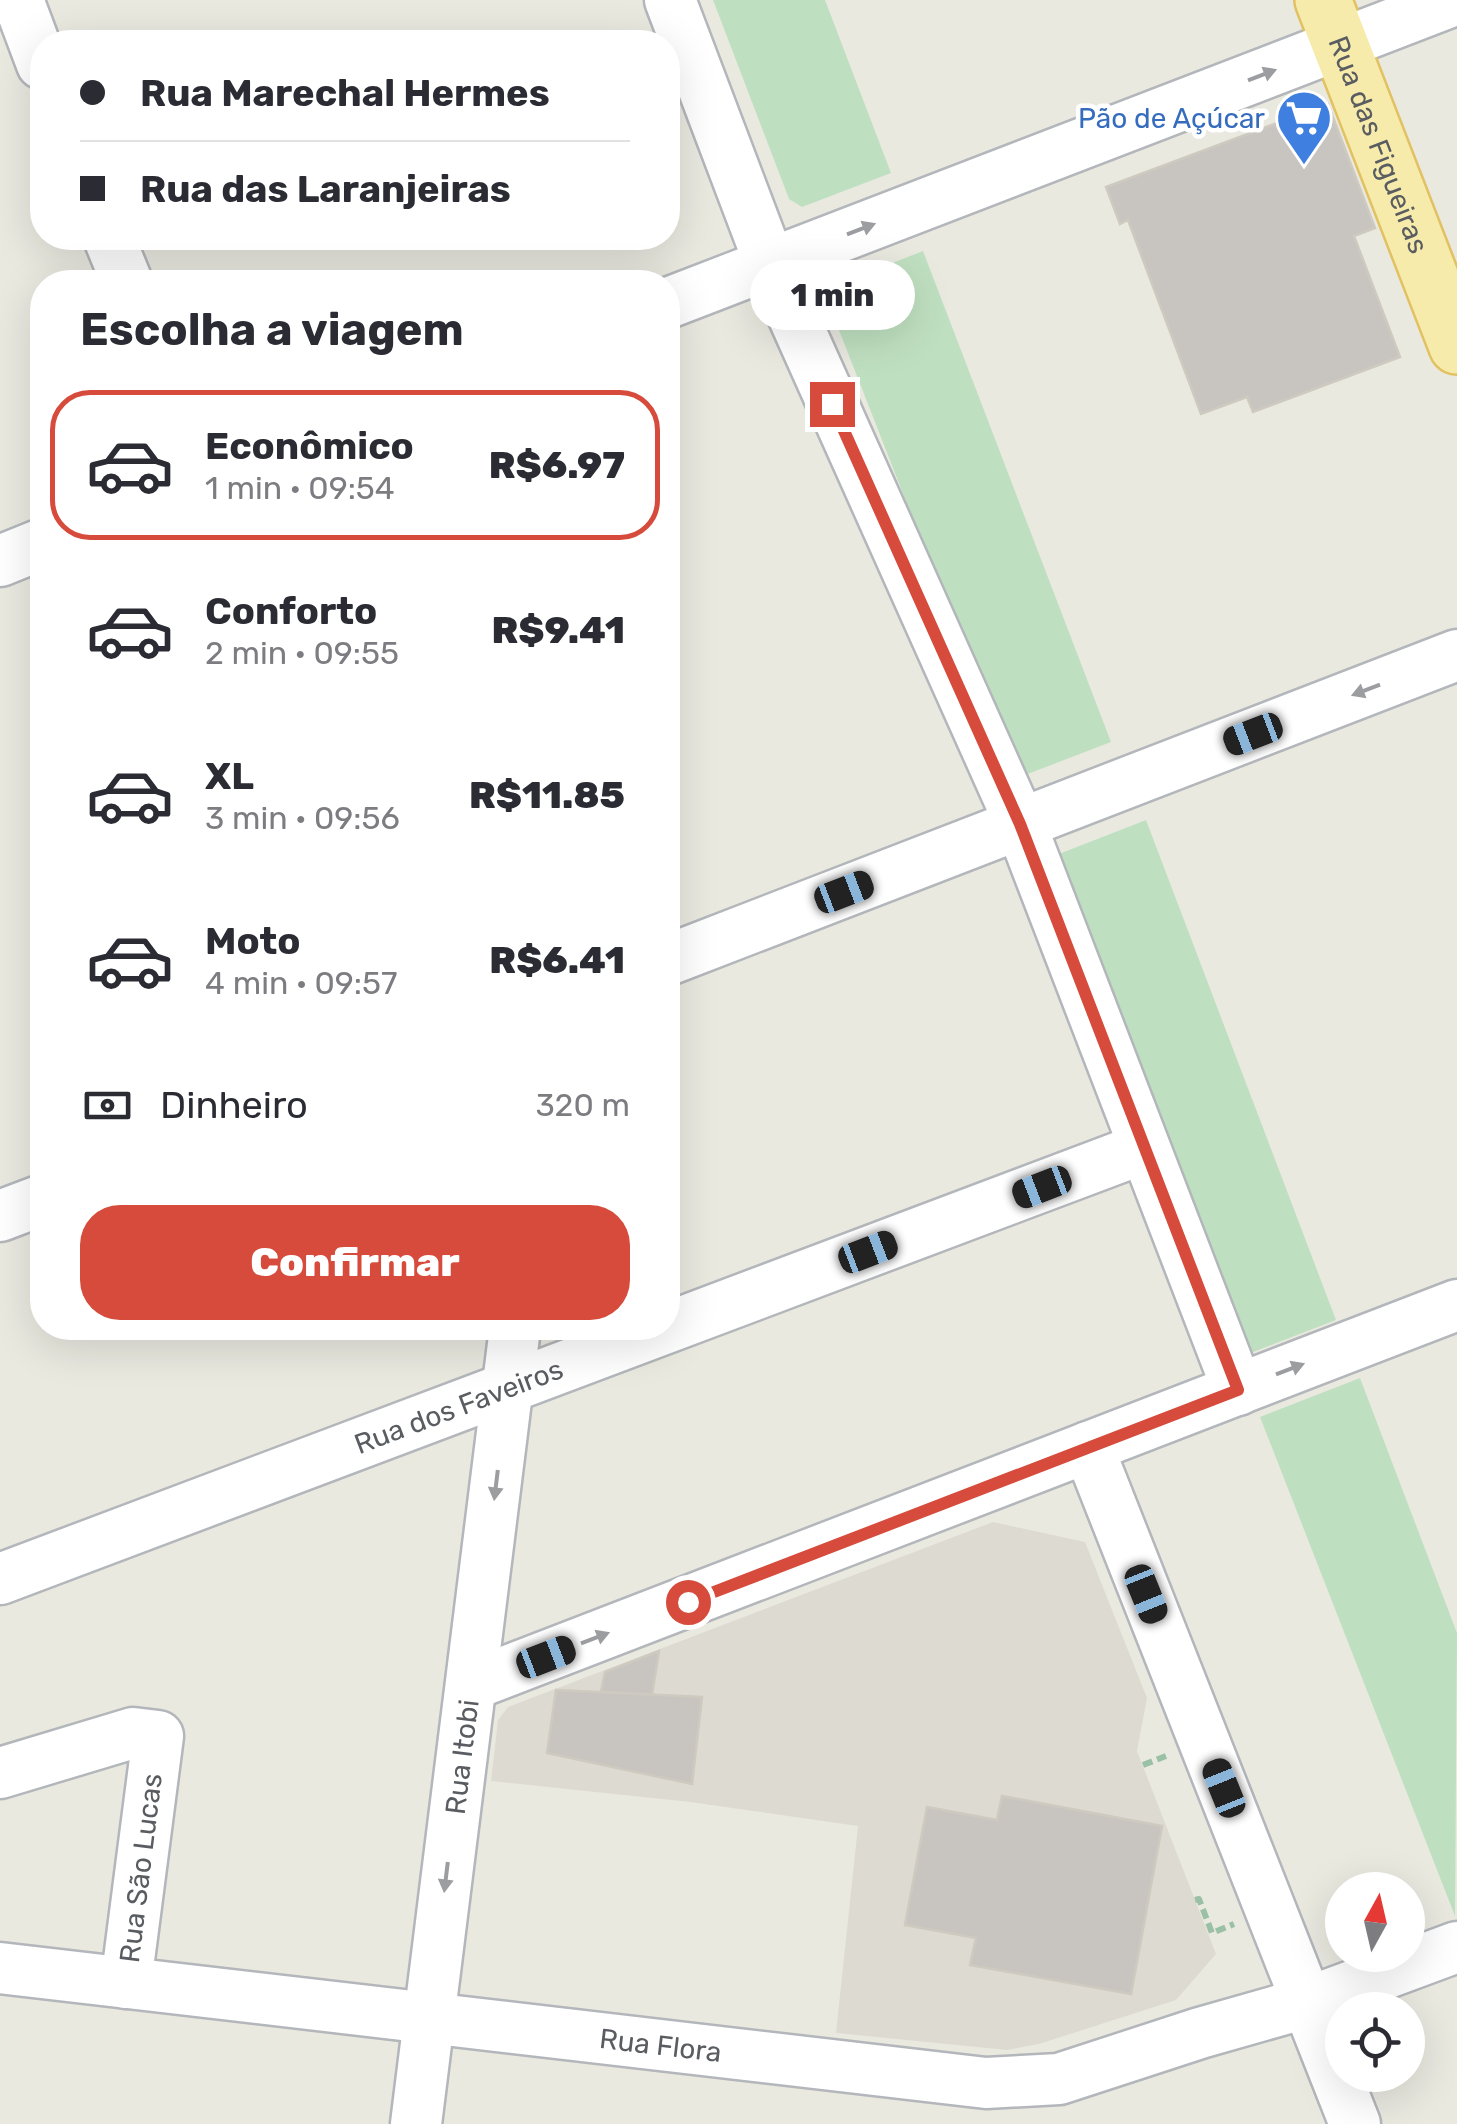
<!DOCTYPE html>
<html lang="pt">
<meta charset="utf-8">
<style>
:root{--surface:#fff;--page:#f2f2f3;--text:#2b2b33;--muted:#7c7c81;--line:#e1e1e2;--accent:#d64b3b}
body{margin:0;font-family:Rubik,sans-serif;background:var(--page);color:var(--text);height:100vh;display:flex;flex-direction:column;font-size:38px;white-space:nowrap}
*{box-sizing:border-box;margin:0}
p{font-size:32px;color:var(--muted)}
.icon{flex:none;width:55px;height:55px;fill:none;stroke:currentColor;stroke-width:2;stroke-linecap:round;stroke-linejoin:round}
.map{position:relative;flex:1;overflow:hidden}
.sheet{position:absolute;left:30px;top:270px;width:650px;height:1070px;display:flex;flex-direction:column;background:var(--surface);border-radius:40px;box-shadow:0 10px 40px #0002}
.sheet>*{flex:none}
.banner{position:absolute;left:30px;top:30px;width:650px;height:220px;border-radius:40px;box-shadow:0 10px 40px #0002;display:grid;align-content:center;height:220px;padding:0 50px;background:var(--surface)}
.needle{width:65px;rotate:8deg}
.fabs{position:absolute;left:1325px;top:1872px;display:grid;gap:20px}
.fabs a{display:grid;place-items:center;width:100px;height:100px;border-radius:50%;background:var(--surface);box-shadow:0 10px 40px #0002;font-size:50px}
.end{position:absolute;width:45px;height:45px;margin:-22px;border:12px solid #d64b3b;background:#fff;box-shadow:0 0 0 5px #fff}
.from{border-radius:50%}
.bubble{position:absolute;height:70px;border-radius:35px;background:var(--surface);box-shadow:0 10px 40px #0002;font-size:32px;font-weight:800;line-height:70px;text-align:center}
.car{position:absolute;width:30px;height:60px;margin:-30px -15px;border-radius:12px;box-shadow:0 0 8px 2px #0007;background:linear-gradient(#222 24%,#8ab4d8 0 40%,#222 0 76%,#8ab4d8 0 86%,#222 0)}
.banner b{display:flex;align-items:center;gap:35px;height:95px;font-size:38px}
.banner b+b{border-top:2px solid var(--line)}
.banner i{width:25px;height:25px;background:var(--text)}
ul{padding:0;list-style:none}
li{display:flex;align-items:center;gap:30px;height:150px;margin:0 20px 15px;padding:0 30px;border:5px solid transparent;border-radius:40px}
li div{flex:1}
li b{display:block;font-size:38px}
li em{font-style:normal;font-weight:800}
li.selected{border-color:var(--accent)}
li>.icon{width:90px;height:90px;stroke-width:1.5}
h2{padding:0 50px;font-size:45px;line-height:120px}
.pay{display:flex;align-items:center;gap:25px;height:110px;padding:0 50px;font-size:38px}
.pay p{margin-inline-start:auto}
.primary-button{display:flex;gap:20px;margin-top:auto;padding:20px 50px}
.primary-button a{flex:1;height:115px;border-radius:40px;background:var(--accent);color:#fff;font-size:40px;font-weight:800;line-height:115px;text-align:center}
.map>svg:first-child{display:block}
.education{fill:#dddad2}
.green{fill:#bfe0c0}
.building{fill:#c8c5c0;stroke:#cecac0;stroke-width:2.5}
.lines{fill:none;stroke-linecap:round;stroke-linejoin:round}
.minor-casing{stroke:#b3b6ba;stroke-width:55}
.major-casing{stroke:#e1c162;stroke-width:60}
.path{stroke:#9ac0a5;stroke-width:6;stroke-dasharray:10 5;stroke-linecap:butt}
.minor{stroke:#fff;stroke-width:50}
.major{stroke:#f6ebaa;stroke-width:55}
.oneway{fill:#9b9da0}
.route{stroke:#d64b3b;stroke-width:12}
.labels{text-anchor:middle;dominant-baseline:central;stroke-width:9;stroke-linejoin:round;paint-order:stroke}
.shop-label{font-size:28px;fill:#366cbe;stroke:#fff;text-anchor:end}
.street-label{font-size:28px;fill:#595c60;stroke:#fff}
</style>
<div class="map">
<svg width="1457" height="2124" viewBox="0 0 1457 2124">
<rect width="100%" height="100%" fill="#eae9e0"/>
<!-- education -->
<path class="education" d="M993 1522 1085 1542 1147 1698 1137 1751 1216 1954 1176 2000 1039 2044 1007 2050 836 2033 858 1826 690 1802 491 1781 498 1720 508 1707Z"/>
<!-- green -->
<g class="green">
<path d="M713 0H825L891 173 802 207 789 199Z"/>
<path d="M923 251 1111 742 1025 775 1010 767 828 302 836 285Z"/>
<path d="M1146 820 1336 1320 1248 1354 1046 859Z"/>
<path d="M1360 1378 1457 1633 1455 1916 1260 1417Z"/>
</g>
<!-- building -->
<g class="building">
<path d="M1328 104 1375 228 1354 236 1400 357 1253 412 1247 397 1201 414 1128 220 1120 224 1106 187Z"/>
<path d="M659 1651 652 1695 601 1692 605 1672Z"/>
<path d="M556 1690 702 1697 692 1784 547 1753Z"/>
<path d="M1002 1796 1162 1826 1131 1994 970 1965 976 1938 905 1925 927 1807 997 1820Z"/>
</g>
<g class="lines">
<!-- minor casing -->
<g class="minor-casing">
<g id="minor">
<path d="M18 0 42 64"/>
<path d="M670 0 770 264 1020 823 1238 1390"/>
<path d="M109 238 127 282"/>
<path d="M668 303 1455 0"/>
<path d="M0 561 42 544"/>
<path d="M668 960 1457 655"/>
<path d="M0 1216 42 1200"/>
<path d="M1088 1447 1355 2124"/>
<path id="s1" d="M0 1579 1144 1148"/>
<path d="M471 1685 1457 1305"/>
<path d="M0 1773 133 1733 158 1736 126 1983"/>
<path id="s2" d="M0 1968 986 2083 1059 2079 1200 2033 1309 2002 1457 1947"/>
<path id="s3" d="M416 2124 515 1328"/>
</g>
</g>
<!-- major casing -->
<g class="major-casing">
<g id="major">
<path id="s4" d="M1323 0 1457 346"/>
</g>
</g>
<!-- path -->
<g class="path">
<path d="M1143 1765 1166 1756"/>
<path d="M1195 1900 1199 1899 1212 1933 1234 1924"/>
</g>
<!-- minor -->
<use href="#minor" class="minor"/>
<!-- major -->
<use href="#major" class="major"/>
</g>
<!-- one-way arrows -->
<defs><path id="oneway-solid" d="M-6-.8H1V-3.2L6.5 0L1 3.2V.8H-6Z" transform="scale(2.5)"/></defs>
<g class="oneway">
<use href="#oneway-solid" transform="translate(1262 75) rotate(-21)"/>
<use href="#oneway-solid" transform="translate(861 229) rotate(-21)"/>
<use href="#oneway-solid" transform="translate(1366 690) rotate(159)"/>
<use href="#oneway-solid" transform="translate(1290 1369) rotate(-21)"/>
<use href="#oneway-solid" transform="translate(496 1485) rotate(97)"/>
<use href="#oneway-solid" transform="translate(595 1638) rotate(-21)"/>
<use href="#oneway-solid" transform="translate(446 1877) rotate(97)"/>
</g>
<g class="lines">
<!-- route -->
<path class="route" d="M688 1602 1238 1390 1020 824 832 404"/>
</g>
<!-- icons -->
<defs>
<g id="supermarket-pin" transform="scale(2.875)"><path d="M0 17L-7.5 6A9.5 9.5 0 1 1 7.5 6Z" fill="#3f7fe0" stroke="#fff"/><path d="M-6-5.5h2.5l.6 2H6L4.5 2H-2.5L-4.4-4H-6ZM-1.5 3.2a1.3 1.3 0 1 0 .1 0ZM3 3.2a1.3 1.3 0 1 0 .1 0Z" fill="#fff"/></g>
</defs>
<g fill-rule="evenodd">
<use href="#supermarket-pin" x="1304" y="118"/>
</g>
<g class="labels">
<!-- shop labels -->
<g class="shop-label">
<text x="1265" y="118">Pão de Açúcar</text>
</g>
<!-- street labels -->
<g class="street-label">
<text stroke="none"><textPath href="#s4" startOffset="155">Rua das Figueiras</textPath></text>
<text stroke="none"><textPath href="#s1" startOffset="490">Rua dos Faveiros</textPath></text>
<text stroke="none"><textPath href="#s3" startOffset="370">Rua Itobi</textPath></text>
<text transform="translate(141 1868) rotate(-83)">Rua São Lucas</text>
<text stroke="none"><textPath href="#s2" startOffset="665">Rua Flora</textPath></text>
</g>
</g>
</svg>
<div class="fabs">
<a><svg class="needle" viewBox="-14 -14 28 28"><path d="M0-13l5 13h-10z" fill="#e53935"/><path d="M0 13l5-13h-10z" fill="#7c7c81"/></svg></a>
<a><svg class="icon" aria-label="locate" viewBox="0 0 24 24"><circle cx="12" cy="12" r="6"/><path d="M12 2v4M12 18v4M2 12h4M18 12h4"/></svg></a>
</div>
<i class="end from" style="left:688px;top:1602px"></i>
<i class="end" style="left:832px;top:404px"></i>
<div class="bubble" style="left:750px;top:260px;width:165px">1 min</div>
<i class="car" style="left:1253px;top:734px;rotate:249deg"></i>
<i class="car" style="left:844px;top:892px;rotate:69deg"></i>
<i class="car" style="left:1042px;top:1187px;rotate:249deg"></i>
<i class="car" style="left:868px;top:1252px;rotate:69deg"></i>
<i class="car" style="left:1146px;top:1594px;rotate:158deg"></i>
<i class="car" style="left:546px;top:1657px;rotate:69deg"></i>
<i class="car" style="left:1224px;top:1788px;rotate:338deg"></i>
<div class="banner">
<b><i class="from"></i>Rua Marechal Hermes</b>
<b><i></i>Rua das Laranjeiras</b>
</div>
<section class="sheet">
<h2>Escolha a viagem</h2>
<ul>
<li class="selected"><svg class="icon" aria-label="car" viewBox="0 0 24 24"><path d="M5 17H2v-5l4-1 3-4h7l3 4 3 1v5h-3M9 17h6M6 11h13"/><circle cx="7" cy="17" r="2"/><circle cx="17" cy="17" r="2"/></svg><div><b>Econômico</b><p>1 min · 09:54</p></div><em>R$6.97</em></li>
<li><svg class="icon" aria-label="car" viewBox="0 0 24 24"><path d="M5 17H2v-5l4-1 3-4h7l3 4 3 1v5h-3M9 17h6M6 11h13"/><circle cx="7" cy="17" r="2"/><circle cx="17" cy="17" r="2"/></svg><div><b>Conforto</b><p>2 min · 09:55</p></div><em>R$9.41</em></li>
<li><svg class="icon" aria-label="car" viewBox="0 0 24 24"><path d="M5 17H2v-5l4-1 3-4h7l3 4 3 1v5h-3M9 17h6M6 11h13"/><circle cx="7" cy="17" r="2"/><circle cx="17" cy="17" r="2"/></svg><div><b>XL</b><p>3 min · 09:56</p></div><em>R$11.85</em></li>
<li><svg class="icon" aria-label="car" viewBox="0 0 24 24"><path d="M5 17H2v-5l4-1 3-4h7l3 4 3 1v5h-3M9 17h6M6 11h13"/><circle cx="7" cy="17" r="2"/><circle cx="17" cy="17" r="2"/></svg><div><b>Moto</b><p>4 min · 09:57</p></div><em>R$6.41</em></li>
</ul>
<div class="pay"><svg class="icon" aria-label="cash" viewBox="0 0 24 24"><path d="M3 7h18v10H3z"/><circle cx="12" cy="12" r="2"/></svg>Dinheiro<p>320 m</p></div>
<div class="primary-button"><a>Confirmar</a></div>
</section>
</div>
